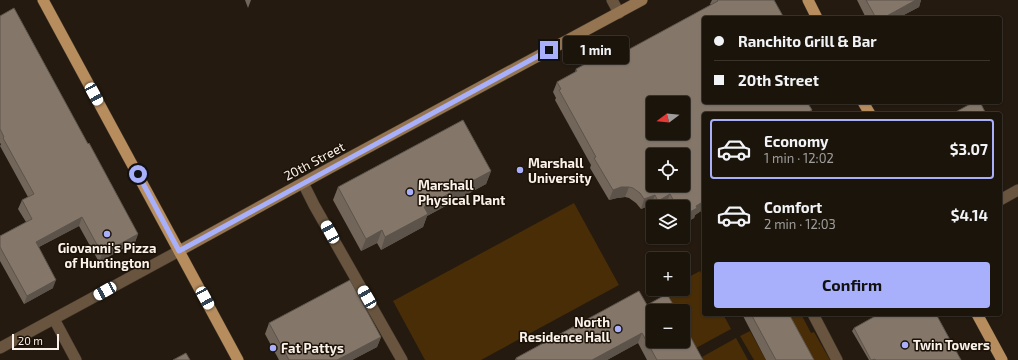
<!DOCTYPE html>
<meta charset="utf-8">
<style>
:root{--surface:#1b140b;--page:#241d14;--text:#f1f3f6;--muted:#a09e9d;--line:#39332c;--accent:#a8b0fc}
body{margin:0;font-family:"Exo 2",sans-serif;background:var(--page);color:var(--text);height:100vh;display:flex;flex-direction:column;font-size:15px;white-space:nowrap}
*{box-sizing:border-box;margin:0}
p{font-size:13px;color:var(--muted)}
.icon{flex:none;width:22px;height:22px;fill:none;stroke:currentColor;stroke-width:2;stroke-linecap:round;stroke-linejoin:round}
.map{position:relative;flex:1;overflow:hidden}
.sheet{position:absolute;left:702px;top:112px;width:300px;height:204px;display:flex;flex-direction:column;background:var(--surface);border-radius:4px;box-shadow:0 1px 3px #0004,0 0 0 1px var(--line)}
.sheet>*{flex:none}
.banner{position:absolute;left:702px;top:16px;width:300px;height:88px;border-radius:4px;box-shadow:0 1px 3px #0004,0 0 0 1px var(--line);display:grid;align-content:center;height:88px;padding:0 12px;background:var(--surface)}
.needle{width:26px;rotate:254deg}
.buttons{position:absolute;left:646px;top:96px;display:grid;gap:8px}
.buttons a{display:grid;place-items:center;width:44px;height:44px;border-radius:4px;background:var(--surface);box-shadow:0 1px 3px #0004,0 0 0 1px var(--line);font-size:20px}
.scale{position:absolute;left:12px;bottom:10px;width:47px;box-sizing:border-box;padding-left:4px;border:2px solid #fbf3eb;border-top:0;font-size:11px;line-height:14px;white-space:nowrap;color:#fbf3eb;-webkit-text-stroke:3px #1b1106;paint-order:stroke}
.end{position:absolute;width:18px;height:18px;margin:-9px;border:5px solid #a8b0fc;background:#111;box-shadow:0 0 0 2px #111}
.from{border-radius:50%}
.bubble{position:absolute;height:28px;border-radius:4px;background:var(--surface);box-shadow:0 1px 3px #0004,0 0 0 1px var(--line);font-size:13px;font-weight:700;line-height:28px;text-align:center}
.car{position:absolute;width:12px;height:24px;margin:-12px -6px;border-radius:5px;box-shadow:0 0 3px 1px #0007;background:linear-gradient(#fff 24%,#345 0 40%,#fff 0 76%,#345 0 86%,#fff 0)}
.banner b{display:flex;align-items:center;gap:14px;height:38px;font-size:15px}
.banner b+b{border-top:1px solid var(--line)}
.banner i{width:10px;height:10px;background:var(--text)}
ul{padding:7px 0 0;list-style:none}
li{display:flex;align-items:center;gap:12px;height:60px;margin:0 8px 6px;padding:0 4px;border:2px solid transparent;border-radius:4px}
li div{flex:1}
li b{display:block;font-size:15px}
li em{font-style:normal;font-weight:700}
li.current{border-color:var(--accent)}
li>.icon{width:36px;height:36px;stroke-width:1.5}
.primary-button{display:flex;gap:8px;margin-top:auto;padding:8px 12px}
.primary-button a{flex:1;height:46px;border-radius:4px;background:var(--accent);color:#111;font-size:16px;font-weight:700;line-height:46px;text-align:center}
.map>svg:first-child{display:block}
.green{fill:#482d07}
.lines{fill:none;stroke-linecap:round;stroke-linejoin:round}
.minor-casing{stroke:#3e3429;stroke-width:12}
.secondary-casing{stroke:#3e3429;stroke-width:12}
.primary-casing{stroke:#3e3429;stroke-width:12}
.minor{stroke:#69553f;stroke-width:11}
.secondary{stroke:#957551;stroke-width:11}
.primary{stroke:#b78d5e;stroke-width:11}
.wall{fill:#72665b}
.shaded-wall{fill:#5c534a}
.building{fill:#84776a;stroke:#5c534a;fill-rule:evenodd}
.route{stroke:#a8b0fc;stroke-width:5}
.poi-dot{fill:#a8b0fc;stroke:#1b1106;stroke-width:1.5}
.labels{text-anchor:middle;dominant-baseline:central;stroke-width:3;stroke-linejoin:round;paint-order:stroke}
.street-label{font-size:13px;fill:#fbf3eb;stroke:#1b1106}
.poi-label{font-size:13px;font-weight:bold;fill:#fbf3eb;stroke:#1b1106;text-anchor:start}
</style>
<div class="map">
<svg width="1018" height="360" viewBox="0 0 1018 360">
<rect width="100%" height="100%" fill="#241a0f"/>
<!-- green -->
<g class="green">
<path d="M574 203 619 285 481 360H425L393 301Z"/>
<path d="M700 271 704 279V314H723L731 329 696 348 683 324V311H676L665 290 683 289V280Z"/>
<path d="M784 314H801L811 333 814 332 830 360H804Z"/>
<path d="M750 331 766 360H754L740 336Z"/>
<path d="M736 338 748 360H703L702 357Z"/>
</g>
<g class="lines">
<!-- minor casing -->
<g class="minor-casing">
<g id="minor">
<path d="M612 0 619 13"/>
<path d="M303 183 314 205 402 360"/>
<path d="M1000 200 1018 190"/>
<path d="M813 314 837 360"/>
<path d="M54 319 76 360"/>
<path d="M0 348 179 251"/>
</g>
</g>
<!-- secondary casing -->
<g class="secondary-casing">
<path id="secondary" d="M179 251 330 168 642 0"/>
</g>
<!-- primary casing -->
<g class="primary-casing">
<g id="primary">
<path d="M43 0 238 360"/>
<path d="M808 0 817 18"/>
<path d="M863 102 870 114"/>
<path d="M977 314 1002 360"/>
</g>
</g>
<!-- minor -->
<use href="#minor" class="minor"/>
<!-- secondary -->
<use href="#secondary" class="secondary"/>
<!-- primary -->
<use href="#primary" class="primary"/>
</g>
<!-- wall -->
<g class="wall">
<path d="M245 0H251L248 8Z"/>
<path d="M712 0H774L704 102H809L807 103 704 114V209L695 215 694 218 683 224V207H668L666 204 662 207H653V208L651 205 641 209 636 203 629 198 625 197 617 198 609 200 590 168 591 165 555 100 556 98 553 92 557 82 575 72 576 69 602 64 711 5 710 4Z"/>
<path d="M857 0H921L919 7 898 18H866Z"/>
<path d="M0 16 88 144 138 234 135 242 99 262 79 226 39 247 53 288 24 304 0 261V236L26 222 18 209 22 200 28 197 0 146 1 144 0 143Z"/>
<path d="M491 171 486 184 427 216 423 227 381 250 377 243 361 251 333 200 338 187Z"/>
<path d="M647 305 703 360H647L638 343 607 360H515L516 358Z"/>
<path d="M742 314H789L814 360H766Z"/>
<path d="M269 323 381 337 377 347 352 360H279L265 334Z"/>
<path d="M854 328 961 360H869L852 331Z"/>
</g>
<!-- shaded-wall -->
<g class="shaded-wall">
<path d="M916 0H921L919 7 898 18H883Z"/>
<path d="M812 110 810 114H805Z"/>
<path d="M491 171 486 184 427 216 423 227 381 250 385 237 424 207Z"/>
<path d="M621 187H629L625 197 617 198 609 200 613 190Z"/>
<path d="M670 194 666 204 662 207H656L658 201Z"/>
<path d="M655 195 651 205 641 209 644 199Z"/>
<path d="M704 201V209L695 215 694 218 683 224V216L696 206Z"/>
<path d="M82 217 79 226 33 250 36 242Z"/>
<path d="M382 230 377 243 361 251 366 239Z"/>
<path d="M138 234 135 242 99 262 102 254Z"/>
<path d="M56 280 53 288 24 304 27 296Z"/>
<path d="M642 333 638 343 607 360H592Z"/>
<path d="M381 337 377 347 352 360H337Z"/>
</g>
<!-- building -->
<g class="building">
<path d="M717 0H774L784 18H704V102H807L812 110 805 114H704V201L696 206 697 208 683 216V207H677L670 194 658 201 655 195 644 199 640 193 633 188 629 187H621L613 190 594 158 596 157 559 90 561 89 557 82 577 71 576 69 598 57 602 64 718 1ZM653 103H683V133H653ZM653 155H683V185H653Z"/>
<path d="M866 0H916L883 18H876Z"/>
<path d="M14 8 88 144 89 143 138 234 102 254 82 217 36 242 56 280 27 296 0 247V236L32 219 22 200 34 194 3 138 4 137 0 129V16Z"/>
<path d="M974 102H980L986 114H952Z"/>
<path d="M463 120 491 171 424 207 428 214 385 237 382 230 366 239 338 187Z"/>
<path d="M350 280 381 337 337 360H289L269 323Z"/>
<path d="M639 291 647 305 667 294 677 311H653V341H683V323L703 360H657L642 333 592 360H517L516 358Z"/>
<path d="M751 314H789L814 360H776Z"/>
<path d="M879 314H936L961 360H876L875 359 871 360 854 328Z"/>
<path d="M186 353 190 360H173Z"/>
</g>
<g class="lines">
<!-- route -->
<path class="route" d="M138 174 179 251 549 50"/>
</g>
<!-- markers -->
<g class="poi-dot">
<circle cx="520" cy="170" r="4"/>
<circle cx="410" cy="192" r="4"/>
<circle cx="107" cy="234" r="4"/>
<circle cx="618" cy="329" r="4"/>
<circle cx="905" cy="345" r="4"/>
<circle cx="273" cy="348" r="4"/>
</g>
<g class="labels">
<!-- street labels -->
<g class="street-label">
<text transform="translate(314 161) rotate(-28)">20th Street</text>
</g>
<!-- poi labels -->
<g class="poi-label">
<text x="528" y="163">Marshall<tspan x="528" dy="15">University</tspan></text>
<text x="418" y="185">Marshall<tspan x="418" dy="15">Physical Plant</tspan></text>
<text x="107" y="248" text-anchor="middle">Giovanni's Pizza<tspan x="107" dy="15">of Huntington</tspan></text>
<text x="610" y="322" text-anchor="end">North<tspan x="610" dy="15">Residence Hall</tspan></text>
<text x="913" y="345">Twin Towers</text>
<text x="281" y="348">Fat Pattys</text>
</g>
</g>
</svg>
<div class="buttons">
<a><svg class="needle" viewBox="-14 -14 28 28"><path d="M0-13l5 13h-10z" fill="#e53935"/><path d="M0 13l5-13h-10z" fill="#a09e9d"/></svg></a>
<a><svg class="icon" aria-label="locate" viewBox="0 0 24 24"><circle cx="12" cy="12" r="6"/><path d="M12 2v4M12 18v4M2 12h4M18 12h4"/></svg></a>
<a><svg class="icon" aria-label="layers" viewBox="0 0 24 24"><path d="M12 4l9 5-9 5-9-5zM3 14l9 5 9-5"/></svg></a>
<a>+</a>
<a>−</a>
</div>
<div class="scale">20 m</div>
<i class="end from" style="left:138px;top:174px"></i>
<i class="end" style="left:549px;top:50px"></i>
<div class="bubble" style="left:563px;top:36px;width:66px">1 min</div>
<i class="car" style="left:94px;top:94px;rotate:151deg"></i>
<i class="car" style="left:330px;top:232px;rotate:331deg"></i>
<i class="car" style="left:105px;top:291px;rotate:241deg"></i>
<i class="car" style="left:367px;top:297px;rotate:330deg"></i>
<i class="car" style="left:205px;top:298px;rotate:151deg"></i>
<div class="banner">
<b><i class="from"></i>Ranchito Grill &amp; Bar</b>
<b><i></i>20th Street</b>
</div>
<section class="sheet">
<ul>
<li class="current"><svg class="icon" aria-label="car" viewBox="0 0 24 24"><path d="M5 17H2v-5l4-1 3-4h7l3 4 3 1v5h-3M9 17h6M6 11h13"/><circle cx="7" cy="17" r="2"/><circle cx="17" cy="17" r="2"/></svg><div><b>Economy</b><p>1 min · 12:02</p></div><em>$3.07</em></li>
<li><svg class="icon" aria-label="car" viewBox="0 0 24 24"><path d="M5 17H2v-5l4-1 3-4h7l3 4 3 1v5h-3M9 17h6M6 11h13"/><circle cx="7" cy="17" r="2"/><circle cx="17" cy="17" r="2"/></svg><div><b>Comfort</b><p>2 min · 12:03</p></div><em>$4.14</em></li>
</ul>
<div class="primary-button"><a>Confirm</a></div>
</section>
</div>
